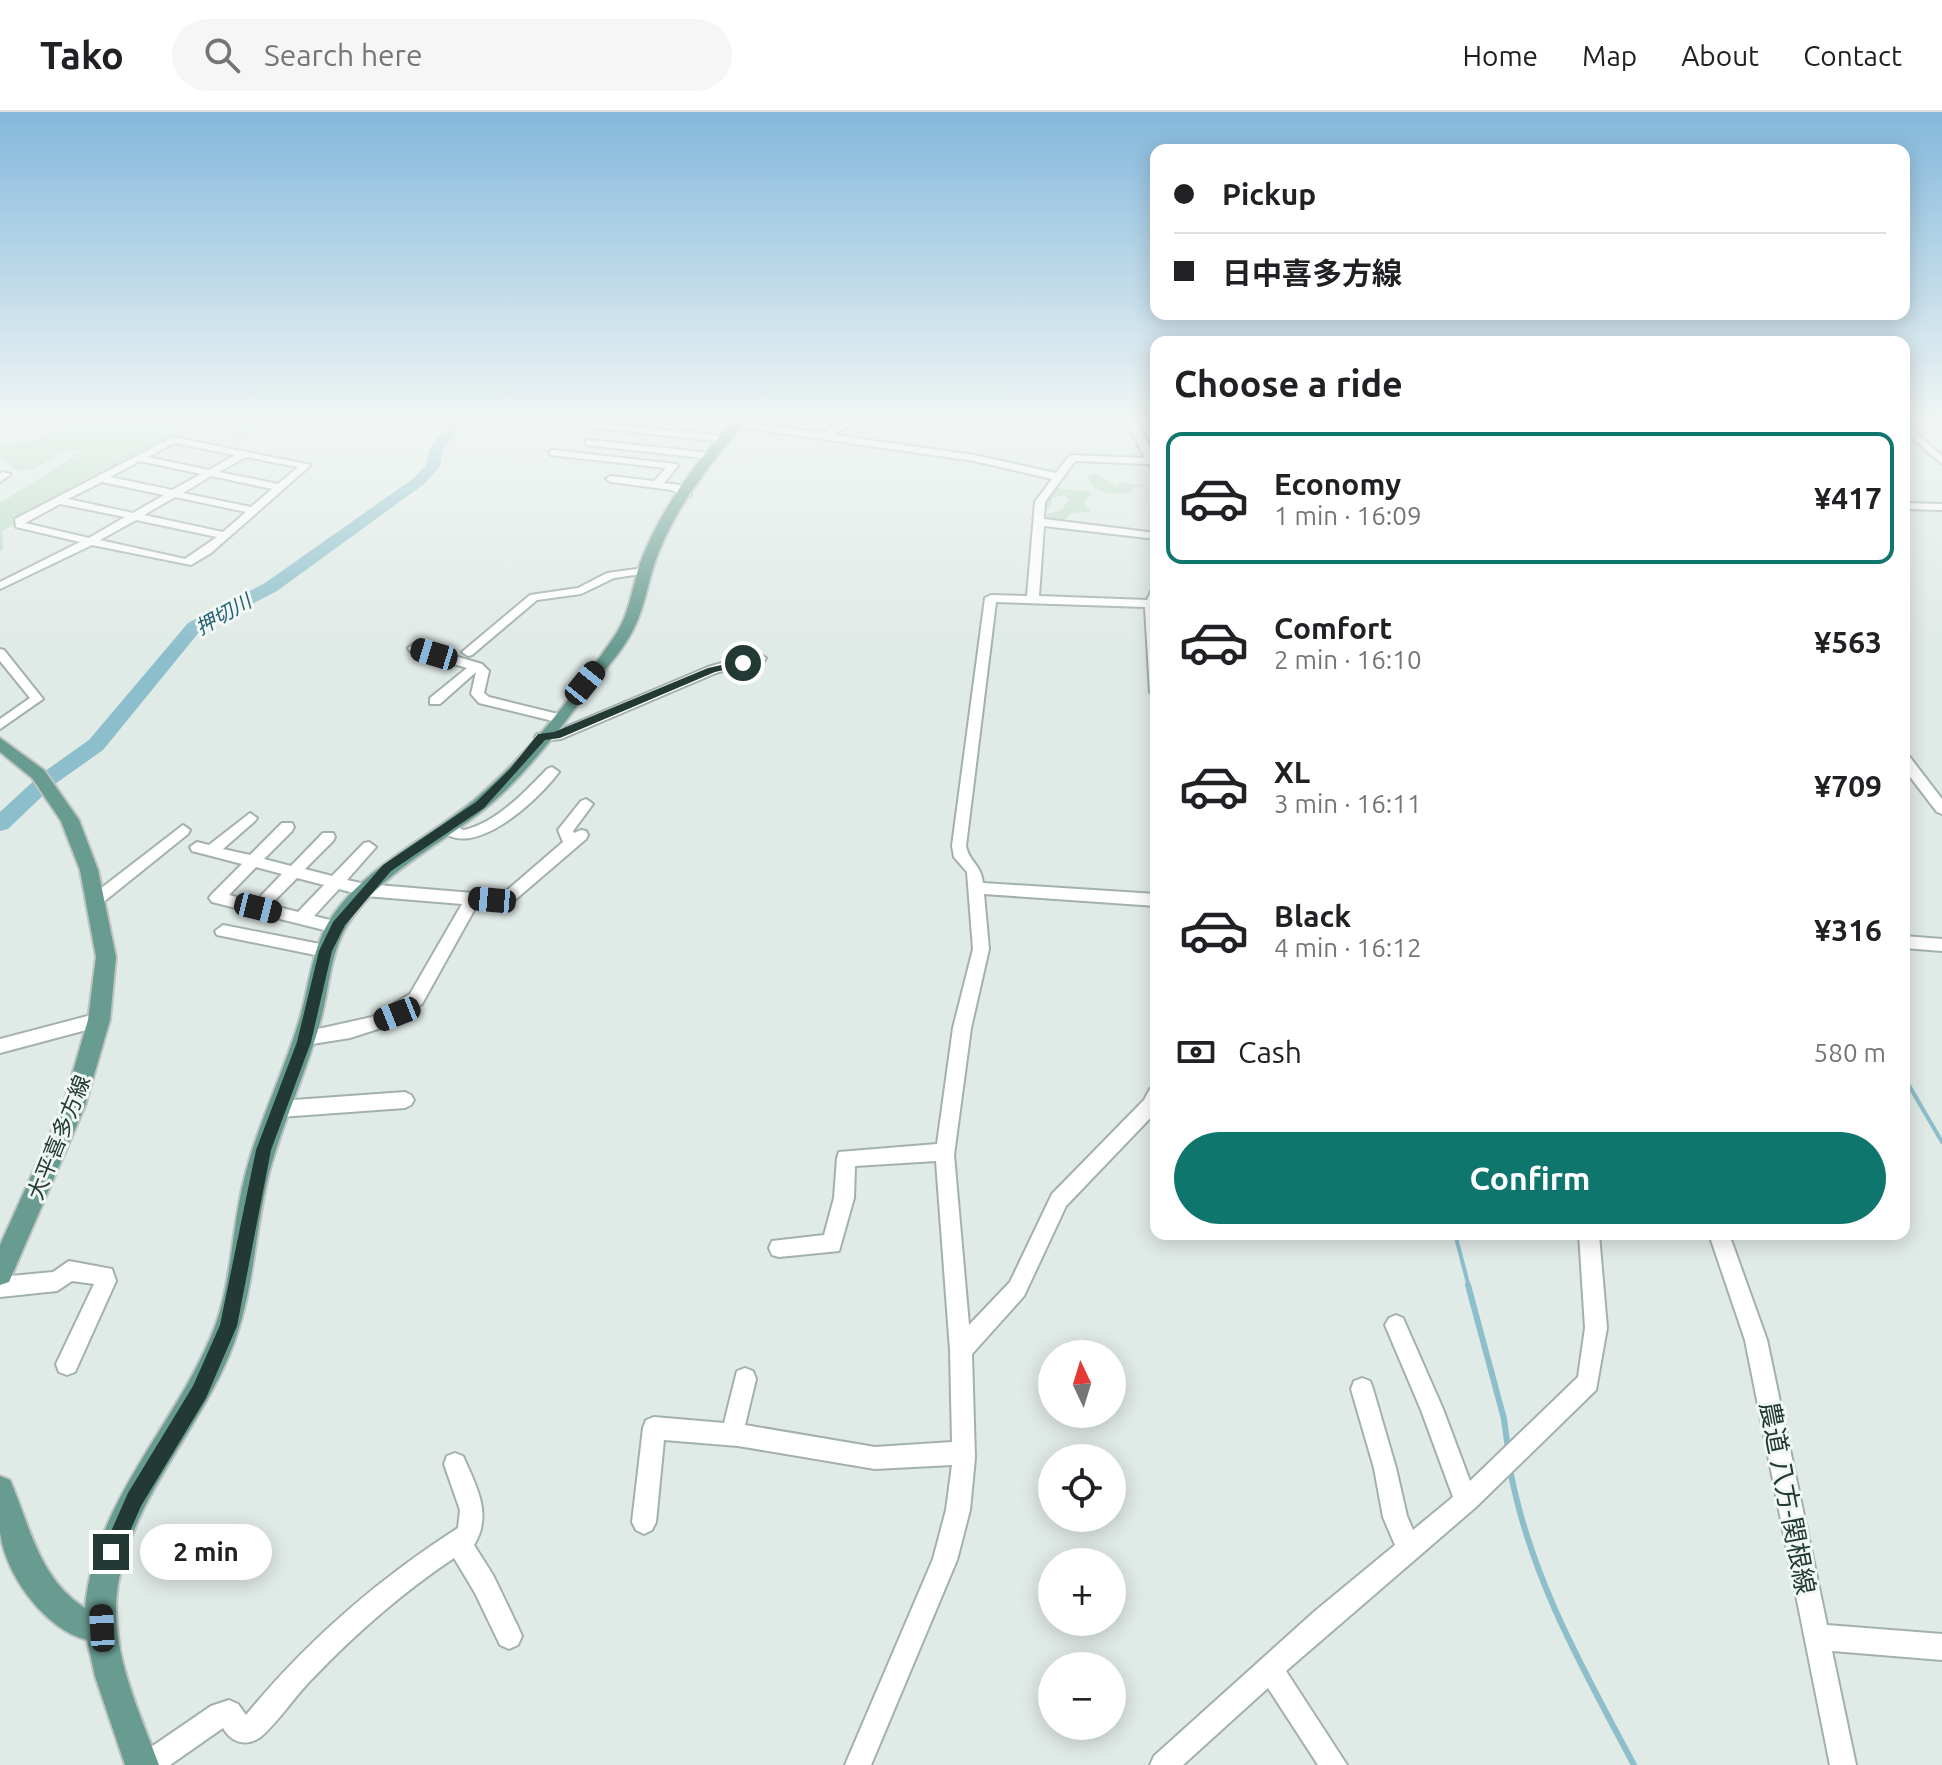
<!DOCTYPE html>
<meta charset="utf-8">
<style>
:root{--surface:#fff;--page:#f6f6f6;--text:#202124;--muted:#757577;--line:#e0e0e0;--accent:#0f766e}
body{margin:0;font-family:Ubuntu,"Noto Sans JP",sans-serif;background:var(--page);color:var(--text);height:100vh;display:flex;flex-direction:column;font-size:30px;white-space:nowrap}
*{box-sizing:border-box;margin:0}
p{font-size:26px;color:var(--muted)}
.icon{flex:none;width:44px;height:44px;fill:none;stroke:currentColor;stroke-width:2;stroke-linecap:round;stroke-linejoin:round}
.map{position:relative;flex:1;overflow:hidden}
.panel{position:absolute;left:1150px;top:224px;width:760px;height:904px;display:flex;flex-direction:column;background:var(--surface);border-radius:16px;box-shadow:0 4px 20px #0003}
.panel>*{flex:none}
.banner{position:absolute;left:1150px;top:32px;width:760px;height:176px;border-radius:16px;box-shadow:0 4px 20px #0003;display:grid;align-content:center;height:176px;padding:0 24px;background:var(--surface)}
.needle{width:52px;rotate:356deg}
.fabs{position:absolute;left:1038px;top:1228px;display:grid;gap:16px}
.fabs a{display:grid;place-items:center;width:88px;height:88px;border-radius:50%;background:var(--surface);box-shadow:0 4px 20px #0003;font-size:40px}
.end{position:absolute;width:36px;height:36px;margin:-18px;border:10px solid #223934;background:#fff;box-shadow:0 0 0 4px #fff}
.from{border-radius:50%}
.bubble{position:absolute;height:56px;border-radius:28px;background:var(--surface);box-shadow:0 4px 20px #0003;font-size:26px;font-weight:700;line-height:56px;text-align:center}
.car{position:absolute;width:24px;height:48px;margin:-24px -12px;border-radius:10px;box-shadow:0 0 6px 2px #0007;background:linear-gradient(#222 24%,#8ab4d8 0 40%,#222 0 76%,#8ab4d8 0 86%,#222 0)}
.banner b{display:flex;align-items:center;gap:28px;height:76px;font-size:30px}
.banner b+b{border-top:2px solid var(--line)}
.banner i{width:20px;height:20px;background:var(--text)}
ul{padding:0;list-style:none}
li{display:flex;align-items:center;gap:24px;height:132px;margin:0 16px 12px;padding:0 8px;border:4px solid transparent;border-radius:16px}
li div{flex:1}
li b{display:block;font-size:30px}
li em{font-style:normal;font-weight:700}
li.active{border-color:var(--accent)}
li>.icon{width:72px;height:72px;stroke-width:1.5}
h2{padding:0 24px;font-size:36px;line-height:96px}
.pay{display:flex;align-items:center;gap:20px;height:88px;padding:0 24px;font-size:30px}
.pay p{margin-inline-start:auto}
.cta{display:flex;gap:16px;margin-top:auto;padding:16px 24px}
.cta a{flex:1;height:92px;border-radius:48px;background:var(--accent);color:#fff;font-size:32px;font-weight:700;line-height:92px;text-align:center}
header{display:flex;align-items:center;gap:48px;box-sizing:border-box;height:112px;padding:0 40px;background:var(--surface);border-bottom:2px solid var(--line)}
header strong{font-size:38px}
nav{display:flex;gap:44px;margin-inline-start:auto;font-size:28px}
.search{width:560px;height:72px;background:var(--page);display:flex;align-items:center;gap:20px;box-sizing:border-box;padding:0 28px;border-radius:44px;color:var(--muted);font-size:30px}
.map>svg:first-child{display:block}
.green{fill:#bbdac5}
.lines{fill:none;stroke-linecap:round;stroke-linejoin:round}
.stream-far1{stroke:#8cbecb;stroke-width:4}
.stream{stroke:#8cbecb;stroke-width:6}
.river{fill:#8cbecb;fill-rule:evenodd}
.minor-casing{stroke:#a3b1ad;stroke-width:4}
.major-casing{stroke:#bdc4c2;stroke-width:4}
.minor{fill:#fff;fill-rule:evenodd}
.major{fill:#689c91;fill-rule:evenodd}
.route{fill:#223934}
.labels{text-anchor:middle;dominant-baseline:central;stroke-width:6;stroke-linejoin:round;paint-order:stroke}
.far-water-label{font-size:20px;font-style:italic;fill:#215f70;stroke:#f1f7f4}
.street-label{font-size:22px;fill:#223934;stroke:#f1f7f4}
.near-street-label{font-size:26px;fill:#223934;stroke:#f1f7f4}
</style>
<header>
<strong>Tako</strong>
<div class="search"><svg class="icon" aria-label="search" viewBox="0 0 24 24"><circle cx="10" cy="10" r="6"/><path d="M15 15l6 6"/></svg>Search here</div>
<nav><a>Home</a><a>Map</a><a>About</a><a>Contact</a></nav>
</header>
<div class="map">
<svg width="1942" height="1653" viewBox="0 0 1942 1653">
<rect width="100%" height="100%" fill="#e0eae6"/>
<!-- green -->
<g class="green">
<path d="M80 307H282L228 332 237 314 230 308 189 316 2 419 3 437 0 440V391L81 340C57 333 44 360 22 359 15 359 7 350 0 346V331L36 329Z"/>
<path d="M1096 361 1117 374 1123 370 1144 374 1135 375 1130 381C1114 383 1093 382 1087 365Z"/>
<path d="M1053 376 1092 380 1084 392 1091 400 1071 401 1062 411 1048 407 1047 402 1061 398 1069 389 1065 383 1052 386 1051 396 1042 395 1043 388Z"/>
</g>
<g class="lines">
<!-- stream-far1 -->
<g class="stream-far1">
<path d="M1904 965 1942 1030"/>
<path d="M1455 1122 1469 1175"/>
</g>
<!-- stream -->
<g class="stream">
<path d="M1468 1173 1504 1307 1508 1337"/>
<path d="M1510 1357C1530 1465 1583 1557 1634 1653"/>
</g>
<!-- river -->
<path class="river" d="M452 307H466L443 338 440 354 424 372 277 479 200 519 103 638 55 672 8 717 0 719V700L41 662 89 628 188 511 265 471 414 366 426 353 429 338Z"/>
<!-- minor casing -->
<g class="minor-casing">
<g id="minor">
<path d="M847 307H858L834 323 974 343 1056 361 1069 344 1072 343 1145 346 1126 307H1135L1156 346 1155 358 1148 352 1075 349 1045 390 1044 407 1156 421V427L1044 414 1039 484 1147 488 1152 477 1156 476V584L1150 580 1145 495 996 490 966 734C969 750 981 752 983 771L1156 782V794L984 782 989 837 971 916 954 1043 969 1213 1010 1170 1052 1082 1144 988 1150 977 1156 974V1000L1066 1094 1024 1184 972 1242 975 1346 970 1398 957 1448 871 1653H845L933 1447 946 1398 952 1353 875 1357 738 1334 664 1328 656 1410 652 1418 644 1422 636 1418 632 1410 643 1316 646 1308 654 1305 724 1311 737 1259 745 1256 753 1259 756 1267 745 1313 875 1335 952 1330 950 1238 936 1049 855 1054 854 1086 839 1139 779 1145 772 1143 769 1136 772 1129 824 1123 834 1086 837 1046 839 1040 937 1032 953 916 973 837 967 760 954 745 952 734 985 486 991 483 1027 484 1035 390 1052 367 974 349 738 315 733 312 738 309 823 321Z"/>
<path d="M1904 307H1942V312L1904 311Z"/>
<path d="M591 310 724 324 729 327 724 330 588 315V311Z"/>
<path d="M1904 311 1942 344V352L1904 319Z"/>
<path d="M173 325 311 353 211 441 191 453 92 433 0 477V470L80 430 16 415 15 407ZM174 331 235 343 209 358 148 345ZM246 345 298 355 278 372 219 360ZM140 349 201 362 172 378 110 365ZM211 364 272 377 251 395 183 381ZM102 370 164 383 133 401 68 387ZM175 385 246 400 223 420 144 403ZM60 392 125 405 89 426 25 411ZM136 408 217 425 185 447 100 428Z"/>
<path d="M589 328 711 341 716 344 711 347 586 333V329Z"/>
<path d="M553 338 676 352 678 354 664 371 679 373 691 383 686 386 672 378 611 370 606 367 611 364 654 369 666 356 550 343V339Z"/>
<path d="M2 360 11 362 0 370V362Z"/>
<path d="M1904 391 1942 392V398L1904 397Z"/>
<path d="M644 456 650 459 648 461 614 466 581 482 537 488 472 543 468 544 462 540 530 483 578 476 607 461Z"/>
<path d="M414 532 482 552 489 559 484 581 489 585 562 603 564 606 557 610 479 591 471 582 476 560 440 592H430V586L467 556 410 539 408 536Z"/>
<path d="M0 537 4 538 43 587 0 617V607L30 586 0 549Z"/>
<path d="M760 542 766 546 760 556 736 555 716 561 561 627 542 629 535 625 537 622 554 620 708 555 736 547 752 549Z"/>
<path d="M1904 643 1909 644 1942 687V702L1937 700 1904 657Z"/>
<path d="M552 655 559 660C539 687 471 752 439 716L446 711 464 718C496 711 526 679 547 657Z"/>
<path d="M586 687 593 692 573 719 574 721 581 718 586 719 588 723 586 727 515 788 498 795 477 793 422 892 384 915 350 926 306 933 300 931 297 926 300 921 372 905 410 882 462 792 365 784 339 777 314 804 342 811 344 815 336 821 212 790 209 786 212 782 242 752 192 739 190 735 197 730 209 733 250 701 257 706 255 709 223 737 250 743 282 711H292L294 715 292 719 264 747 291 754 323 721H333L335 725 333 729 305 757 332 764 364 731 369 730 376 735 347 768 365 772 497 783 505 780 563 730 558 718 581 689ZM256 755 282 762 255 790 229 783ZM297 766 324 773 298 800 270 793Z"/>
<path d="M183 713 190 718 188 722 101 792H91L88 788 91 784Z"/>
<path d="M223 813 325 833 331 835 333 839 331 843 325 845 217 823 215 819Z"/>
<path d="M1904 824 1942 827V839L1904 836Z"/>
<path d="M99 901 105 903 108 908 105 913 0 941V927Z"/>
<path d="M405 980 411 983 414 988 411 993 405 996 280 1005 274 1003 271 997 274 991 280 989Z"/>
<path d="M1579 1122H1599L1607 1216 1596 1278 1476 1395 1286 1559 1347 1653H1318L1268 1576 1183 1653H1150L1154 1644 1315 1499 1395 1433 1383 1405 1374 1356 1351 1277 1354 1269 1362 1266 1370 1269 1373 1277 1396 1356 1407 1404 1413 1418 1453 1385 1421 1298 1385 1213 1389 1206 1396 1203 1403 1206 1443 1297 1470 1369 1578 1265 1585 1216Z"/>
<path d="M1709 1122H1729L1767 1228 1827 1513 1942 1522V1548L1832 1539 1856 1653H1830L1745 1228Z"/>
<path d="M69 1149 112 1157 116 1169 75 1260 67 1263 59 1260 56 1252 94 1172 72 1169 57 1179 0 1185V1165L53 1160Z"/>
<path d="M455 1341 463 1344C476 1374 493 1402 474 1433L493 1463 518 1515 522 1524 518 1533 509 1537 500 1533 475 1481 454 1446C403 1480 356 1521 313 1566 299 1579 272 1618 259 1626 245 1635 231 1630 223 1616L170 1653H134L138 1644 211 1594 229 1588 238 1592 246 1603C307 1529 377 1468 458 1416L460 1398 444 1352 447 1344Z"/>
</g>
</g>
<!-- major casing -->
<g class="major-casing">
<g id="major">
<path d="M736 307H748C713 348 678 391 658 442 648 466 646 493 634 516 624 537 607 555 593 573 567 608 540 644 509 675 460 726 381 754 345 817 330 844 329 877 321 907 307 959 283 1009 269 1061 252 1131 255 1190 223 1257 189 1329 131 1393 118 1473 108 1535 138 1596 159 1653H125L95 1564 87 1528C45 1517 5 1463 0 1420 0 1402 0 1382 0 1364L10 1368C30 1414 39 1467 85 1496 95 1386 179 1311 216 1212 232 1166 232 1115 244 1068 257 1013 283 963 299 909 310 874 311 835 333 803 368 753 427 727 473 689 527 644 575 582 614 525 631 501 632 472 642 446 662 396 698 346 736 307Z"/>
<path d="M0 626 44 658 79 708 98 758 116 845 110 908 85 994 9 1170 0 1173V1133L63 994 88 908 96 845 80 758 61 709 32 666 0 640Z"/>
</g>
</g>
<!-- minor -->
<use href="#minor" class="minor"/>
<!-- major -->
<use href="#major" class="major"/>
</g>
<!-- sky -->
<linearGradient id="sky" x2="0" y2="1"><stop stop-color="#83b8dc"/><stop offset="0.57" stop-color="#f1f6f4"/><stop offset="1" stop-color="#f1f6f4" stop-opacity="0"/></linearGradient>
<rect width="1942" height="539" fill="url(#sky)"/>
<!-- route -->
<path class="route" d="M743 548 746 553 715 560 560 626 545 628 484 696 391 759 345 813 332 839 311 930 271 1038 237 1214 206 1286 141 1394 118 1447 111 1450 105 1447 102 1440 128 1381 193 1274 220 1213 256 1038 297 930 319 839 333 810 383 753 476 690 510 657 538 622 554 620 708 556Z"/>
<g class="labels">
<!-- far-water labels -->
<g class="far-water-label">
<text transform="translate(223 502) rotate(-30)">押切川</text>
</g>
<!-- street labels -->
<g class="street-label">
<text transform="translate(58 1025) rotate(-68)">大平喜多方線</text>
</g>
<!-- near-street labels -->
<g class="near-street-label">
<text transform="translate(1788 1386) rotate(79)">農道 八方-関根線</text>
</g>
</g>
</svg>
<div class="fabs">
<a><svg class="needle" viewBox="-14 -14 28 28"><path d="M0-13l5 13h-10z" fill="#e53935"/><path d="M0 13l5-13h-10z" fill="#757577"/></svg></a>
<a><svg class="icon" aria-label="locate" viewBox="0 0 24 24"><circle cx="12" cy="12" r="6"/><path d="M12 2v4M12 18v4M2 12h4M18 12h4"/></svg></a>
<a>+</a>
<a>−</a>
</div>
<i class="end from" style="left:743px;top:551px"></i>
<i class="end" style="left:111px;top:1440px"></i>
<div class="bubble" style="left:140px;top:1412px;width:132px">2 min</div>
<i class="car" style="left:434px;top:542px;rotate:287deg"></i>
<i class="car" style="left:585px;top:571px;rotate:39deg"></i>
<i class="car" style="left:492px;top:788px;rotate:275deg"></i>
<i class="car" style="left:258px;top:796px;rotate:104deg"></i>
<i class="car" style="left:397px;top:902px;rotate:248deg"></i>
<i class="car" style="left:102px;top:1516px;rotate:357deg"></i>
<div class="banner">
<b><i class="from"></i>Pickup</b>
<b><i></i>日中喜多方線</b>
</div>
<section class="panel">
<h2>Choose a ride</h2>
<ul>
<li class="active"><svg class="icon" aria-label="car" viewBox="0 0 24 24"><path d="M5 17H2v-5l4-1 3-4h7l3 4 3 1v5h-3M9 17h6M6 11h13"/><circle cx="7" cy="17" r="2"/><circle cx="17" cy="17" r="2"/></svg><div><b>Economy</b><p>1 min · 16:09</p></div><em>¥417</em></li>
<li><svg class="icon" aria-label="car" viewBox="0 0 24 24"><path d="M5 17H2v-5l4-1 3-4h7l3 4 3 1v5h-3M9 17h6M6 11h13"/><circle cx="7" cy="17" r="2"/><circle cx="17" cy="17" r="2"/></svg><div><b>Comfort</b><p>2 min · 16:10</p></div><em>¥563</em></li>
<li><svg class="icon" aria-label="car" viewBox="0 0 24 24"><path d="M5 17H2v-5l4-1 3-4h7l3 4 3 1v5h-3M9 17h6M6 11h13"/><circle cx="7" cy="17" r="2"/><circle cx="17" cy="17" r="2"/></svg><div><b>XL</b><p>3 min · 16:11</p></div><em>¥709</em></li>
<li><svg class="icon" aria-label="car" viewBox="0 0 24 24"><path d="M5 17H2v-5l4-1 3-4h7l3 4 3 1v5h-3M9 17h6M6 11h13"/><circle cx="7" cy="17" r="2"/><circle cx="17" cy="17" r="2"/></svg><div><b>Black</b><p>4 min · 16:12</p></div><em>¥316</em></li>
</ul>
<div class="pay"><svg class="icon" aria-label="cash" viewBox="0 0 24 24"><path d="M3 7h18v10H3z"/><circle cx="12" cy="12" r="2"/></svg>Cash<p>580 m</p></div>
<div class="cta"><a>Confirm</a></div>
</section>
</div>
